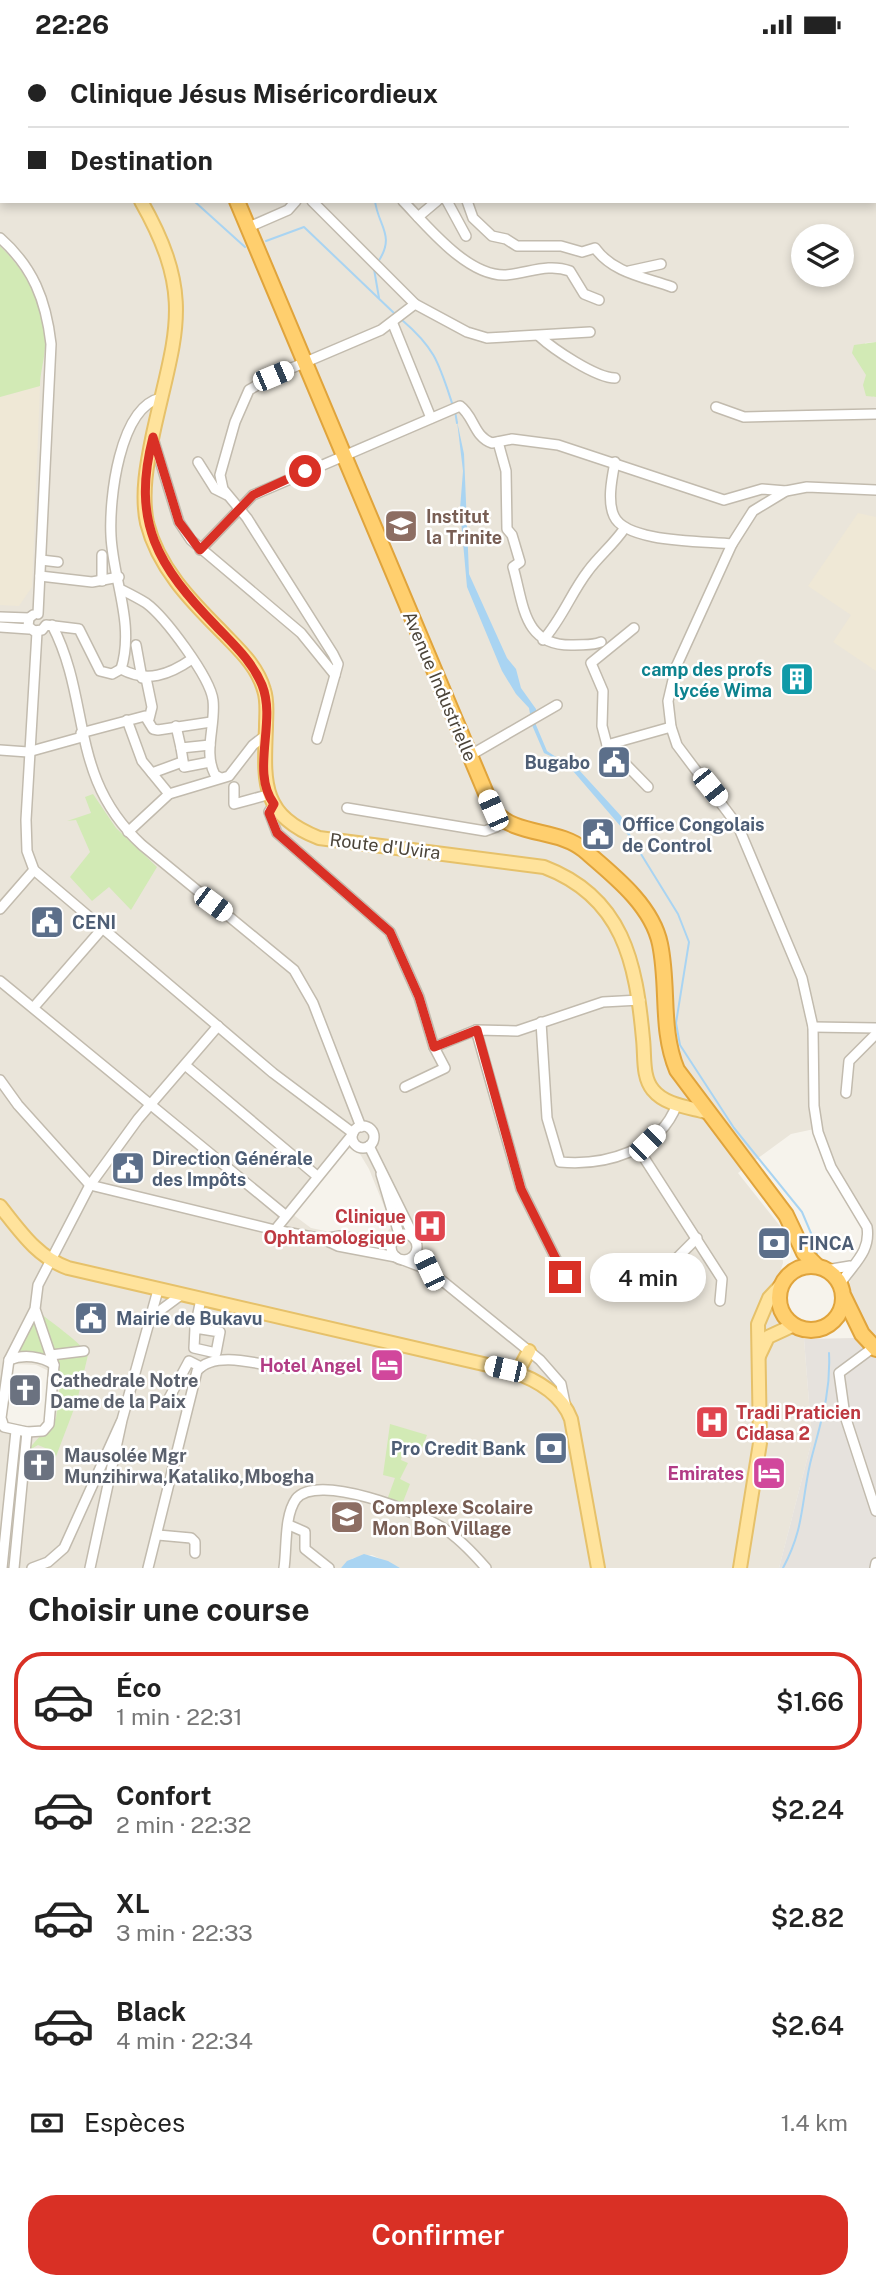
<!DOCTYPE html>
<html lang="fr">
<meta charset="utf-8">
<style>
:root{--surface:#fff;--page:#f2f2f2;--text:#222;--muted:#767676;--line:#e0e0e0;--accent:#d93025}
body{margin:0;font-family:"Public Sans",sans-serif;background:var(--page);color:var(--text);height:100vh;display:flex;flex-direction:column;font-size:26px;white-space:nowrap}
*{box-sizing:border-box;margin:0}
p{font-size:23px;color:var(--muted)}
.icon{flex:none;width:38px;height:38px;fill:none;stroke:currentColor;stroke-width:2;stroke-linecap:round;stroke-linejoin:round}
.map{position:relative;height:1519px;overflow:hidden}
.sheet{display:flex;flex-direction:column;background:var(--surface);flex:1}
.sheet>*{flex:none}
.banner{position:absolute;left:0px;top:0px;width:877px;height:154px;box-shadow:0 4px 10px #0003;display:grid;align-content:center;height:154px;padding:0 28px;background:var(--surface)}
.tools{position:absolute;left:791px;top:175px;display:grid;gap:14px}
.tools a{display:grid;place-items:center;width:63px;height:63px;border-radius:50%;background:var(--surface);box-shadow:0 4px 10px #0003;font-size:35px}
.end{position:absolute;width:32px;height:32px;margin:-16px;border:9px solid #d93025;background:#fff;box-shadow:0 0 0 4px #fff}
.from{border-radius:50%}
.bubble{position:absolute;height:49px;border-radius:24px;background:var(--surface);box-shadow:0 4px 10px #0003;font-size:23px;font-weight:600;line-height:49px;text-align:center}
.car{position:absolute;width:21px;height:42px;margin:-21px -10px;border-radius:9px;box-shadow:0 0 5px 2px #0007;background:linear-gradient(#fff 24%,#345 0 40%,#fff 0 76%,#345 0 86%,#fff 0)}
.banner b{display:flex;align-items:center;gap:24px;height:66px;font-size:26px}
.banner b+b{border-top:2px solid var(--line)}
.banner i{width:18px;height:18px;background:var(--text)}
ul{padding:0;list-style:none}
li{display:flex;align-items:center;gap:21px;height:98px;margin:0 14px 10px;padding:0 14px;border:4px solid transparent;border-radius:28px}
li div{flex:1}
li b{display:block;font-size:26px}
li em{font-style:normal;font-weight:600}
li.active{border-color:var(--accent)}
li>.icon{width:63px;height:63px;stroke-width:1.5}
h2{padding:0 28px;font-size:32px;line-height:84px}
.pay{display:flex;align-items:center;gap:18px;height:77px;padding:0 28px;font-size:26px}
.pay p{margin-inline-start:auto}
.primary-button{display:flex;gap:14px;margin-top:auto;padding:14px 28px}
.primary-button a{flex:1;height:80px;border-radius:28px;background:var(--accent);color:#fff;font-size:28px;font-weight:600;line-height:80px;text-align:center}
.status{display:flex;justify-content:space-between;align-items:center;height:49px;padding:0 35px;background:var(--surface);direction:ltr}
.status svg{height:19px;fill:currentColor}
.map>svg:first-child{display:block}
.residential{fill:#eae5da;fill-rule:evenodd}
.industrial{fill:#e6e2dd}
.education{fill:#efe8d6}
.green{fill:#d2eab5}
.water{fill:#a9d4f2}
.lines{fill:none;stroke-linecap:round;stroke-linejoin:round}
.stream{stroke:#a9d4f2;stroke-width:2}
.minor-casing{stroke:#c2bbae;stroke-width:12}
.major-casing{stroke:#e6c16a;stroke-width:16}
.highway-casing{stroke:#e0a43c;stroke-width:18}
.minor{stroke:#fff;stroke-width:9}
.major{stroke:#ffe39c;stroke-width:12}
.highway{stroke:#ffcf6e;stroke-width:14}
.route{stroke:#d93025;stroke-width:9}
.labels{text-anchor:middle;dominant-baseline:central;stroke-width:5;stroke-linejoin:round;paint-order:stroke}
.education-label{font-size:18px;font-weight:bold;fill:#785e54;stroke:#fff;text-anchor:start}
.culture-label{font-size:18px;font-weight:bold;fill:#0d838f;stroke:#fff;text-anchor:end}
.street-label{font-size:18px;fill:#4b4439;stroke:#fff}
.service-label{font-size:18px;font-weight:bold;fill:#4e5e75;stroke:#fff;text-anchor:start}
.health-label{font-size:18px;font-weight:bold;fill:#be3a42;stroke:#fff;text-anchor:end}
.hotel-label{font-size:18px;font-weight:bold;fill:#b23c85;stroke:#fff;text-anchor:end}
.worship-label{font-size:18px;font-weight:bold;fill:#5b616d;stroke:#fff;text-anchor:start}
</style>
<div class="status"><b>22:26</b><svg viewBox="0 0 49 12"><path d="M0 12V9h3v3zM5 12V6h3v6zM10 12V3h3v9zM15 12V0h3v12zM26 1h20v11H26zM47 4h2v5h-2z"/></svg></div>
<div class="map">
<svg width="876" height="1519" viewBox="0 0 876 1519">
<rect width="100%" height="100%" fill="#f6f3ec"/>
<!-- residential -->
<path class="residential" d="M0 0H876V293L865 294 866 326 873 348H876V1295L850 1252V1232L871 1196V1175L835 1115 824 1084 819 1079 791 1085 738 1124 780 1177 783 1214 776 1235 781 1265 804 1290 812 1391 779 1519H400L372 1506 353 1509 341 1519H0ZM2 2H875V152H2ZM803 187H842V226H803ZM344 1099 357 1100 369 1120 392 1177 378 1193 311 1179 295 1167 293 1160ZM14 1315 36 1316 49 1322 45 1371 38 1378 6 1374 3 1366Z"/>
<!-- industrial -->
<path class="industrial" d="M863 1280 876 1295V1519H779L812 1391 804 1290 854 1289Z"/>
<!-- education -->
<g class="education">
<path d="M40 337 32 538 19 557 0 556V348Z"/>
<path d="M858 464 876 468V622L833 593 851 566 808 537Z"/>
</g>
<!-- green -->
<g class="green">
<path d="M0 197C28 224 46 259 45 299 44 312 40 325 40 337L0 348Z"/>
<path d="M876 293V348L866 347 863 336 866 326 852 304 854 296Z"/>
<path d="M93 745 116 779 157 818 131 861 109 838 92 852 70 828 90 803 76 771 67 772 91 764 85 748Z"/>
<path d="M35 1260C50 1273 80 1292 88 1306L77 1352 52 1418 50 1401 38 1396 26 1403 56 1369 61 1327 37 1266 46 1311 18 1307Z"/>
<path d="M390 1375 427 1386 420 1405 403 1401 401 1411 408 1414 400 1430 410 1435 401 1458 387 1451 395 1429 383 1426Z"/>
</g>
<!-- water -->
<g class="water">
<path d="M457 372 464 405 469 525 507 609 516 620 521 639 536 660V676L547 702 556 708 569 710 621 767 630 785 628 786 567 715 544 704 532 676 529 659 516 645 502 622 467 538 460 460 463 422Z"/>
<path d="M364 1505 388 1512 400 1519H341L347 1512Z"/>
</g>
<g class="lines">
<!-- stream -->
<g class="stream">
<path d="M149 0 150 2"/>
<path d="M470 2 471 0"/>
<path d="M194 152 245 198"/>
<path d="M375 152C378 177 396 186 378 213"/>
<path d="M266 192 304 178 395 265"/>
<path d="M374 220 379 249"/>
<path d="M402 271C436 300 439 315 453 357"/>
<path d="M455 362 457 374"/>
<path d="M628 784 678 865 689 893 676 974 680 996 734 1079 802 1163 816 1196 817 1207"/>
<path d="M783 1519C804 1480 801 1456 810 1415 820 1375 831 1346 829 1304"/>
</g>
<!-- minor casing -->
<g class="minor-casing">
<g id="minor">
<path d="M143 0 144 2"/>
<path d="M279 0V2"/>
<path d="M497 0 500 2"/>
<path d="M546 0 551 2"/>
<path d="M616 0V2"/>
<path d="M740 0 741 2"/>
<path d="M750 0V2"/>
<path d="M871 0V2"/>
<path d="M98 2 101 0"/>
<path d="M439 2 440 0"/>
<path d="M664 2V0"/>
<path d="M760 2 761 0"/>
<path d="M875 19 876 22"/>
<path d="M875 124 876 125"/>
<path d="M312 152 415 255 467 283 487 289 590 283"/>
<path d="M403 152C428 178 468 228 506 226 529 224 548 214 570 222L584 245 599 251"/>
<path d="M447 152 466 187"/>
<path d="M467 152 473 169 492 187 506 190 517 197H561L582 203 595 199C613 224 644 228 672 238"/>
<path d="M418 168 437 152"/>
<path d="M249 178 288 161 296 152"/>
<path d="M0 189C33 218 46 251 51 295L38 565"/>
<path d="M629 222 661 215"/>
<path d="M393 275 431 369"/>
<path d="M539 287C553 300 596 329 615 329"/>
<path d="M716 358 744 368 876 365"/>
<path d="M153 389 179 473 191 491 301 584 335 626 338 615 333 605 247 469 223 440 220 426 235 373 249 341 273 327 381 281 415 255"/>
<path d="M498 393 506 422 507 480 512 486 520 513 513 518C524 556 523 598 574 596 583 595 592 597 601 593"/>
<path d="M198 413 215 440 227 446"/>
<path d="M615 413C612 429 607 452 614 467 626 494 705 492 732 495"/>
<path d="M200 501 253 446 460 357C474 367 474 388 492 394L512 390 558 396 724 451 762 440 786 442"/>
<path d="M41 511 58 513"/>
<path d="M40 527 92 533 119 528"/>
<path d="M102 532V506"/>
<path d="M122 541C130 545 138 549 146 554 165 568 210 628 213 651 216 676 203 703 215 726L219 728"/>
<path d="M0 568 29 569 33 566"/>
<path d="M29 569 28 577 34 582 42 581 46 576 79 580 100 622 112 625 121 620"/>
<path d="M52 576C92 653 68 728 142 796L294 921 313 954 361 1078"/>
<path d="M0 578 29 580"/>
<path d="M634 579 591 614 603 642 602 677 607 696 648 738"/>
<path d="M37 583 26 771 27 802 34 821 273 1024 353 1084"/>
<path d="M543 591C562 570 571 544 588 522 599 507 613 496 624 480"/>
<path d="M136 596 142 629"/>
<path d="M121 620C135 575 113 531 111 487 109 451 119 358 161 349"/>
<path d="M121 620C147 634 169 626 192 610"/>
<path d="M146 629 152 658 149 670"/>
<path d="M127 671 142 712 169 745"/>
<path d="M176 677 181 699 210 696"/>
<path d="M81 684 145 667 153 680 158 681 211 673"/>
<path d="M317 690 335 626"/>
<path d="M607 696 671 678"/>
<path d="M181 699 184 718 210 713"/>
<path d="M0 701 28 703 82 688"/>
<path d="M469 707 557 656"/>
<path d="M152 724 182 713"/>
<path d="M234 738V755L267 746"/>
<path d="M274 755 269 763 277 784 390 883 419 948 434 998 476 981 517 982 603 953 640 951"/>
<path d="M347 759 485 782 496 778 503 772"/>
<path d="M128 783 169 745 229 727 253 696 266 686"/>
<path d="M0 860 34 821"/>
<path d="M0 932 285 1166"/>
<path d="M34 958 101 881"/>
<path d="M541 973 547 1069 560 1113C605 1117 660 1102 677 1055"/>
<path d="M813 978 876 979"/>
<path d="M476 981 521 1140 565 1228"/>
<path d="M185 1016 317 1127"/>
<path d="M0 1031 18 1056 90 1136 275 1181 323 1190 338 1197 396 1208"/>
<path d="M405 1038 445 1019 434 998"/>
<path d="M846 1044 849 1012 876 985"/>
<circle cx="363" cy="1088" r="11"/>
<path d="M369 1097 415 1190"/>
<path d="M639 1101 722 1230 720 1252"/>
<path d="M381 1125 399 1185"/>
<path d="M275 1181 352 1086"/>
<circle cx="404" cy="1198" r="13"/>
<path d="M323 1190 340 1187 390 1196"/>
<path d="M403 1211 429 1221 540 1311 561 1335 566 1359"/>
<path d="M826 1221 850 1217"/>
<path d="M840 1235C853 1215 871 1203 867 1178L831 1118 818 1083 814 1057 813 978 802 929 738 777 677 696 671 678 668 652 676 618 732 495 753 462 786 442 807 438 876 441"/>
<path d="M648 1238 697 1189"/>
<path d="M35 1260 54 1316 49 1375 43 1382 27 1383 4 1378 1 1369 9 1311 35 1260 38 1236 90 1136 138 1070 218 977"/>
<path d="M150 1269 181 1246"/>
<path d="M195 1279 220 1283 216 1304 194 1299Z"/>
<path d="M195 1279 201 1250"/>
<path d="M874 1298 839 1324 845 1367 876 1462"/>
<path d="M51 1306 84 1302"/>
<path d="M9 1311C23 1305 42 1307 54 1316"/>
<path d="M167 1353 189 1312 201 1318"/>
<path d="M289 1476 305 1483V1500L329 1519"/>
<path d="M158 1486 191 1489 195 1493V1504"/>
<path d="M2 1519 16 1382"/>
<path d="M14 1519 27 1383"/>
<path d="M32 1519 48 1513 64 1499 121 1373"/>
<path d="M90 1519 122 1371 158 1241"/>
<path d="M148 1519 197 1322C214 1301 258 1315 282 1319"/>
<path d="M284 1519C287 1499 284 1467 296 1450 317 1423 418 1463 443 1479 459 1489 473 1504 486 1519"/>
<path d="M875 1519 876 1514"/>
</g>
</g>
<!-- major casing -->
<g class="major-casing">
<g id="major">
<path d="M0 60 2 61"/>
<path d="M141 152C196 249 175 284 153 385 147 414 141 445 147 474 158 518 190 551 221 582 238 600 257 616 264 641 268 653 266 665 266 678 264 733 260 766 319 789L544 818C623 848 636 913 643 990 645 1007 642 1028 653 1041 665 1056 688 1058 706 1063"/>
<path d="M0 1157C20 1182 37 1208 68 1219L505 1320C531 1328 561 1343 571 1370L598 1519"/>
<path d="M759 1307 768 1288 794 1276"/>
<path d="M517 1324 529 1302"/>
<path d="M740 1519 760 1394 758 1275 769 1249 783 1234"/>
</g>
</g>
<!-- highway casing -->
<g class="highway-casing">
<g id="highway">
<path d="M173 0 174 2"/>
<path d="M237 152 493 761C515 788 558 779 584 801 613 826 652 856 660 895 669 938 660 980 677 1021L786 1166 804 1204 817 1217"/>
<circle cx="811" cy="1249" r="32"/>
<path d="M844 1248 862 1285 876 1300"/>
</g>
</g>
<!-- minor -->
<use href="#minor" class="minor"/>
<!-- major -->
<use href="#major" class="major"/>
<!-- highway -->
<use href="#highway" class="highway"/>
</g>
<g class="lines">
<!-- route -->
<path class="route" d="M305 422 253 446 200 501 179 473 153 388C131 474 158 517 216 577 234 596 252 612 262 636 277 673 250 722 274 755L269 764 277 784 390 883 419 948 434 998 477 981 521 1140 565 1228"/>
</g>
<!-- icons -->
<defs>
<g id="school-square" transform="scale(1.75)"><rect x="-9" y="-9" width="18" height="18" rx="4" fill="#8d6e63" stroke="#fff"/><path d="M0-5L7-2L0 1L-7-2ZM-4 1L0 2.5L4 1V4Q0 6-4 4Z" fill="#fff"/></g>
<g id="building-square" transform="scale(1.75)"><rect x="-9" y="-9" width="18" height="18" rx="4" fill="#0f9aa8" stroke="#fff"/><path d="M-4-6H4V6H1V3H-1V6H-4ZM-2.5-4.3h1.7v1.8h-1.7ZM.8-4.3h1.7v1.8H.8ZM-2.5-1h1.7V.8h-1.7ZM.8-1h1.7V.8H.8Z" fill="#fff"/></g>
<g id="civic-square" transform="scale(1.75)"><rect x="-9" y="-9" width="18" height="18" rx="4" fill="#5c6f8a" stroke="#fff"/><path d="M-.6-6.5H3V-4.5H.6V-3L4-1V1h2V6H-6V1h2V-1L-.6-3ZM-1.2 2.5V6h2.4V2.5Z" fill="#fff"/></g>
<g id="hospital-square" transform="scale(1.75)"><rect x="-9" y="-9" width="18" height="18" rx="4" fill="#e0444e" stroke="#fff"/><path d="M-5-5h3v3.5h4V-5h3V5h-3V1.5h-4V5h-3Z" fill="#fff"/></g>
<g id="bank-square" transform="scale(1.75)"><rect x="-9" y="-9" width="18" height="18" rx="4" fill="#5c6f8a" stroke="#fff"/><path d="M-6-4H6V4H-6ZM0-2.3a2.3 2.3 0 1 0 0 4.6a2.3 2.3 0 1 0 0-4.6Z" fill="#fff"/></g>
<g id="hotel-square" transform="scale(1.75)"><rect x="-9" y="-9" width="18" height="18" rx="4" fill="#d1479c" stroke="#fff"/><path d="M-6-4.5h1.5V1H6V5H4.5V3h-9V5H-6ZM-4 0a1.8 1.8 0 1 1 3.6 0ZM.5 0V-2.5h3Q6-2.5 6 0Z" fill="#fff"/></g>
<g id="church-square" transform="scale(1.75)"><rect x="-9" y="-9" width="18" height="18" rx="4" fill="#6b7280" stroke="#fff"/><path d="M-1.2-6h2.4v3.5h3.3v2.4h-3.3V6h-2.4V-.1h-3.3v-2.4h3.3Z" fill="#fff"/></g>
</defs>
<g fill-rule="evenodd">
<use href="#school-square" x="401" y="477"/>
<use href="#building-square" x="797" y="630"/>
<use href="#civic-square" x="614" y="713"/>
<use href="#civic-square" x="598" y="785"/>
<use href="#civic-square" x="47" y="873"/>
<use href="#civic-square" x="128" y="1119"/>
<use href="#hospital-square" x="430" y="1177"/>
<use href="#bank-square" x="774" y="1194"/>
<use href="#civic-square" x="91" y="1269"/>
<use href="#hotel-square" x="387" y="1316"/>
<use href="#church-square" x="25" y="1341"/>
<use href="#hospital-square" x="712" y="1373"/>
<use href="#bank-square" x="551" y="1399"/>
<use href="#church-square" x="39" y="1416"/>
<use href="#hotel-square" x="769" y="1424"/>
<use href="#school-square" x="347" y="1468"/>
</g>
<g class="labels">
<!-- education labels -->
<g class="education-label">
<text x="426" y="467">Institut<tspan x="426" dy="21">la Trinite</tspan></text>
<text x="372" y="1458">Complexe Scolaire<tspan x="372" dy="21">Mon Bon Village</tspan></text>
</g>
<!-- culture labels -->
<g class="culture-label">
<text x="772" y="620">camp des profs<tspan x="772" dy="21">lycée Wima</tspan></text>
</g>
<!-- street labels -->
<g class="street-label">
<text transform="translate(440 637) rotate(67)">Avenue Industrielle</text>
<text transform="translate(385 797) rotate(7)">Route d'Uvira</text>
</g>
<!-- service labels -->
<g class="service-label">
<text x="590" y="713" text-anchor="end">Bugabo</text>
<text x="622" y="775">Office Congolais<tspan x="622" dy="21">de Control</tspan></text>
<text x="72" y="873">CENI</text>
<text x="152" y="1109">Direction Générale<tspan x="152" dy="21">des Impôts</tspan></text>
<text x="798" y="1194">FINCA</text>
<text x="116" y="1269">Mairie de Bukavu</text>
<text x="526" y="1399" text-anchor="end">Pro Credit Bank</text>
</g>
<!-- health labels -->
<g class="health-label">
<text x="406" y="1167">Clinique<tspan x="406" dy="21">Ophtamologique</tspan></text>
<text x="736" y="1363" text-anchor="start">Tradi Praticien<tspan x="736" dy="21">Cidasa 2</tspan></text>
</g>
<!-- hotel labels -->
<g class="hotel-label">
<text x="362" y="1316">Hotel Angel</text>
<text x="744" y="1424">Emirates</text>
</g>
<!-- worship labels -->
<g class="worship-label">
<text x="50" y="1331">Cathedrale Notre<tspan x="50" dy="21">Dame de la Paix</tspan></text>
<text x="64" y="1406">Mausolée Mgr<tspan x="64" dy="21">Munzihirwa,Kataliko,Mbogha</tspan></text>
</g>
</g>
</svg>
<div class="tools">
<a><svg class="icon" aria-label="layers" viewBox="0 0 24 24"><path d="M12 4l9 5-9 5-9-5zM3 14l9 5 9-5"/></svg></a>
</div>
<i class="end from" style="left:305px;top:422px"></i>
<i class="end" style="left:565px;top:1228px"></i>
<div class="bubble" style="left:590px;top:1204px;width:116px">4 min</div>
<i class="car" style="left:273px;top:327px;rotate:67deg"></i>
<i class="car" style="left:710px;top:738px;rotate:141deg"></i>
<i class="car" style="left:493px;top:761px;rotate:336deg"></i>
<i class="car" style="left:213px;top:855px;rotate:127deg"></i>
<i class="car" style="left:647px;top:1094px;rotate:45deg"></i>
<i class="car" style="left:429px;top:1221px;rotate:335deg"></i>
<i class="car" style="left:505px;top:1320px;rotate:283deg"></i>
<div class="banner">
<b><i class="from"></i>Clinique Jésus Miséricordieux</b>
<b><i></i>Destination</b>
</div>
</div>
<section class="sheet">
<h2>Choisir une course</h2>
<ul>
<li class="active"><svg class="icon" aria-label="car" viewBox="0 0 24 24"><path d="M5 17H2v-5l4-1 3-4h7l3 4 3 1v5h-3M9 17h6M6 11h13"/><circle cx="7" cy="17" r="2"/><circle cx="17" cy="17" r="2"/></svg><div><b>Éco</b><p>1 min · 22:31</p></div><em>$1.66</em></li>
<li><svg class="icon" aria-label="car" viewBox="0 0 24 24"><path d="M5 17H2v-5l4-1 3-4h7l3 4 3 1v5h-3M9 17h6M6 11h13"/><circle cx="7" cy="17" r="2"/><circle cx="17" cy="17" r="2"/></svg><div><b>Confort</b><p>2 min · 22:32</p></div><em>$2.24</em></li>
<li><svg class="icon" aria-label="car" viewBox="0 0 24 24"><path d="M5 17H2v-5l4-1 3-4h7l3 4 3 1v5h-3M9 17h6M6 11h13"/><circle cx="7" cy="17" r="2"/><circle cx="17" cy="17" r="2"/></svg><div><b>XL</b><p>3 min · 22:33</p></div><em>$2.82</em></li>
<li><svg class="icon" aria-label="car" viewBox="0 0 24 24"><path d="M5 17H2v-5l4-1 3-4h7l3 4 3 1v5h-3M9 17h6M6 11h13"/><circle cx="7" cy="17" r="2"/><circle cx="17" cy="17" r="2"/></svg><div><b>Black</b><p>4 min · 22:34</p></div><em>$2.64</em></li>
</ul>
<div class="pay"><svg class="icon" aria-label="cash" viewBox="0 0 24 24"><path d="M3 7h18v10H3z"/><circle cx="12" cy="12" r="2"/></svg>Espèces<p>1.4 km</p></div>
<div class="primary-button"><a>Confirmer</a></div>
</section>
